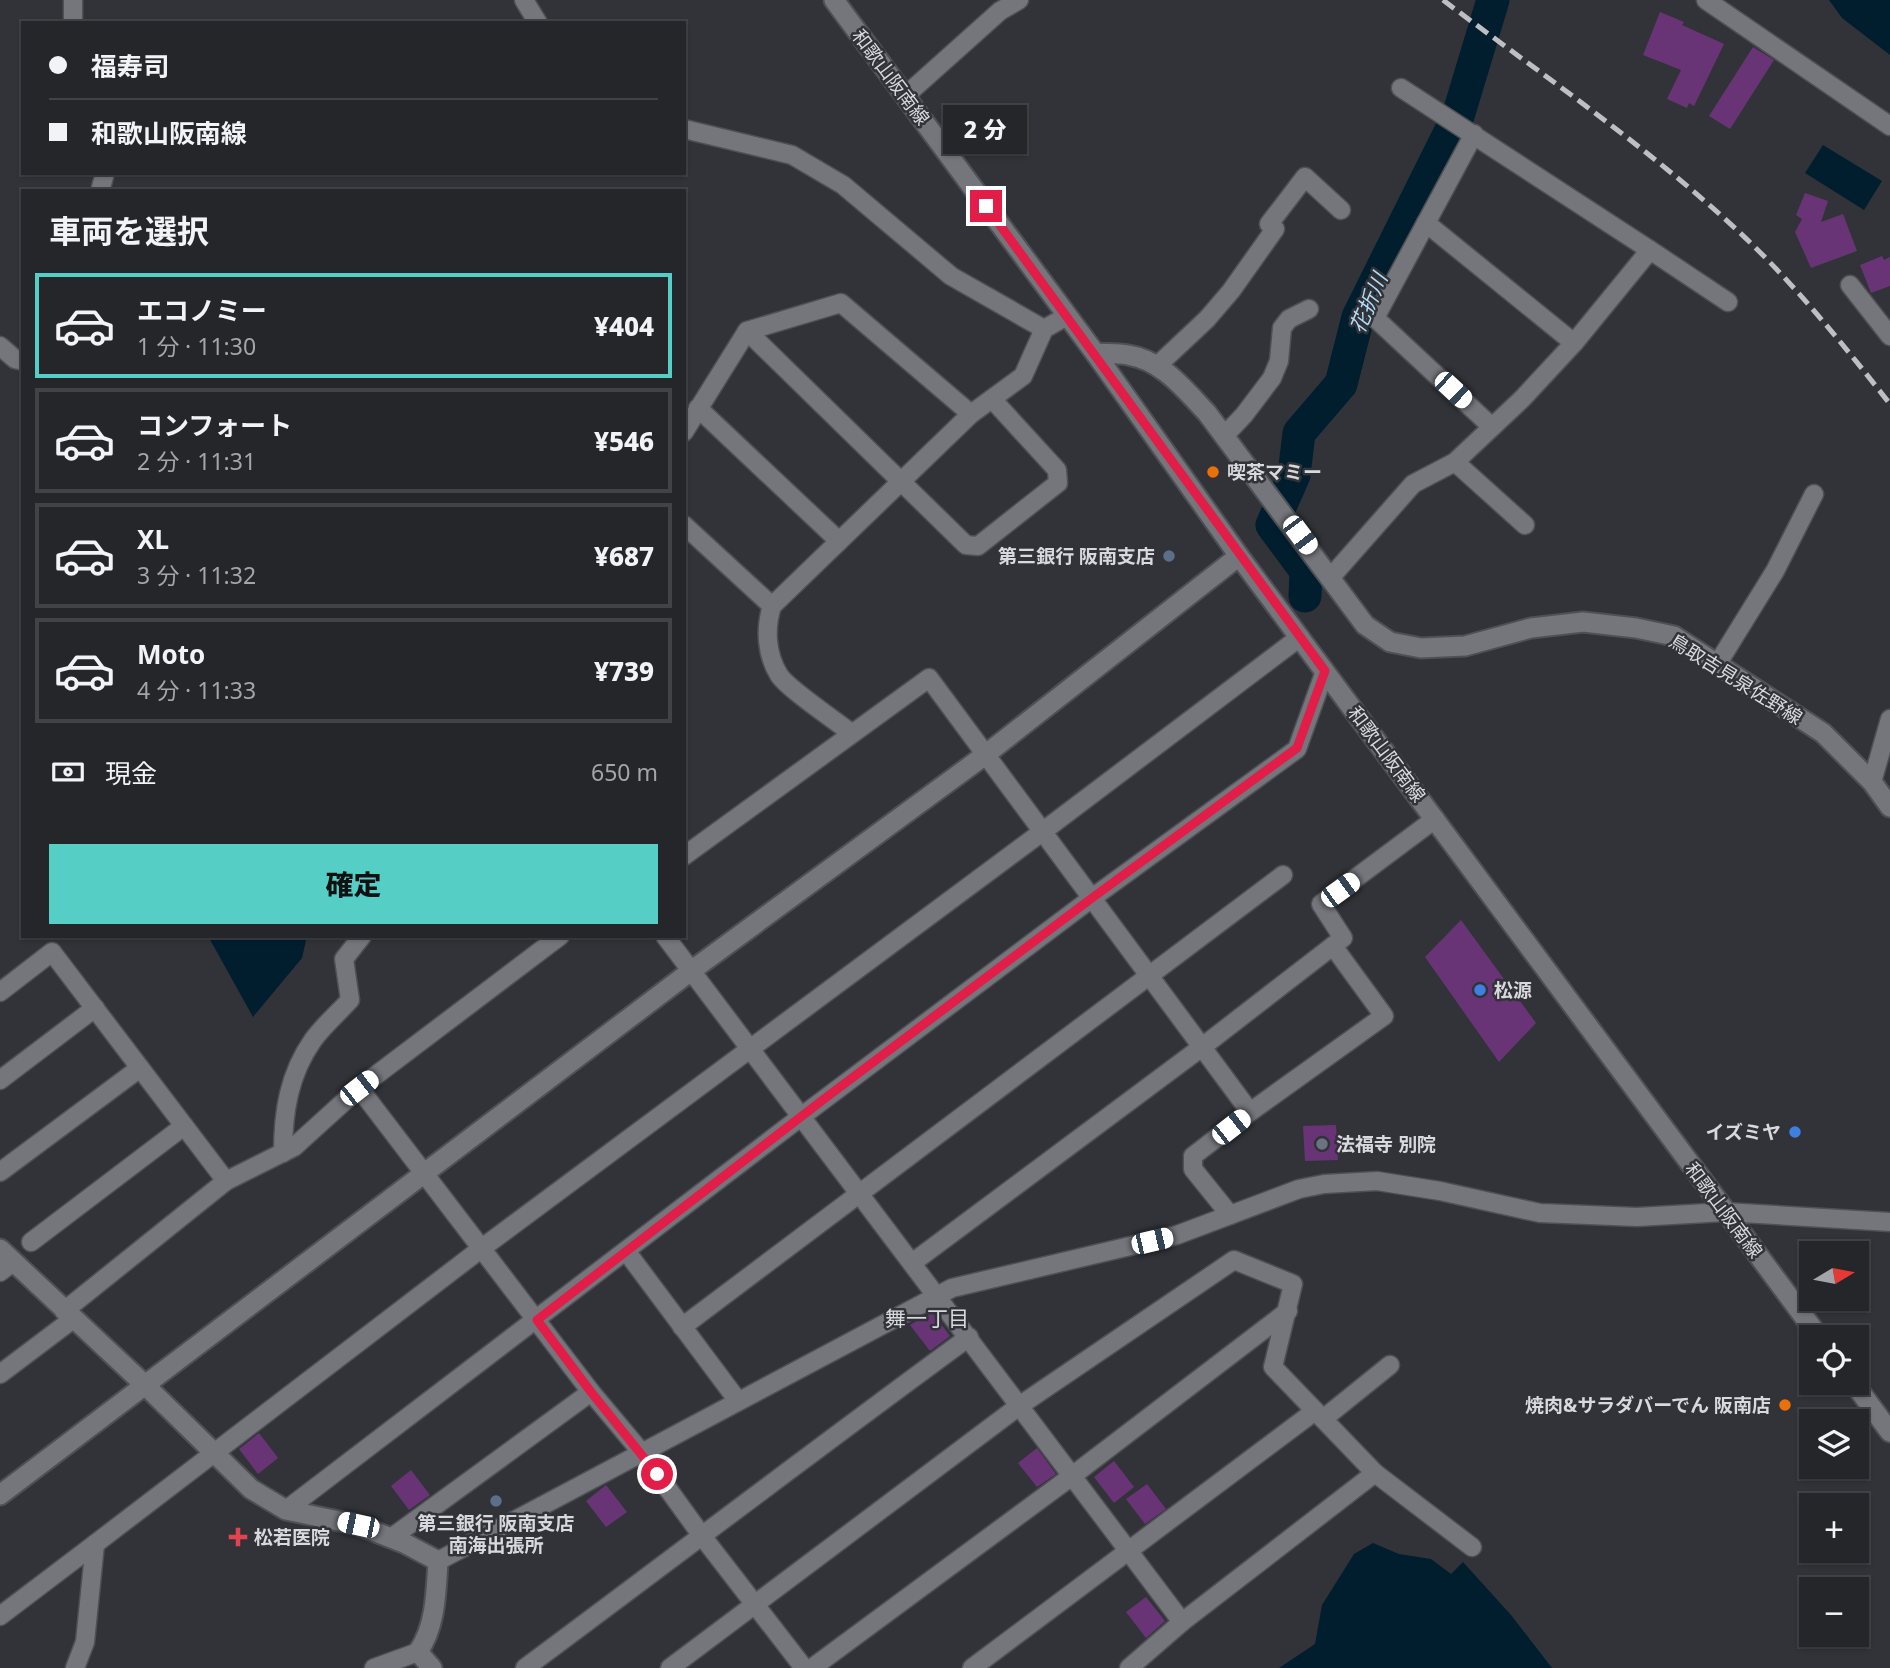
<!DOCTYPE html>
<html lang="ja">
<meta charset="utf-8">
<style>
:root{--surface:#25262a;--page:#313236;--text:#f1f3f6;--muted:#a3a5a8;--line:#424347;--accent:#55cec6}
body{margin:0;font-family:"Noto Sans","Noto Sans JP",sans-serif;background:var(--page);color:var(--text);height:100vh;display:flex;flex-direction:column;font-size:26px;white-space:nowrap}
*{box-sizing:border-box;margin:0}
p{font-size:23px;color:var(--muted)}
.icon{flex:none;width:38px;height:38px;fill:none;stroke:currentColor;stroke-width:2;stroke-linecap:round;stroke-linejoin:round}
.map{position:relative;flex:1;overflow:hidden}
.panel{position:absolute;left:21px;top:189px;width:665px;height:749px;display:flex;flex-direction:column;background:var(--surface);border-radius:0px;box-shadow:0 2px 5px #0004,0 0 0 2px var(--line)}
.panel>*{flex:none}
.banner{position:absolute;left:21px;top:21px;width:665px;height:154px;border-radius:0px;box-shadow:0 2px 5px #0004,0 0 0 2px var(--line);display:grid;align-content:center;height:154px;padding:0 28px;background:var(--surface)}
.needle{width:46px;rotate:80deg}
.controls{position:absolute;left:1799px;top:1241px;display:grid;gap:14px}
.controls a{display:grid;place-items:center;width:70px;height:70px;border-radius:0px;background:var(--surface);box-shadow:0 2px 5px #0004,0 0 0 2px var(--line);font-size:35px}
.end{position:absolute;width:32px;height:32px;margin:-16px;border:9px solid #e11d48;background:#fff;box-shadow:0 0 0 4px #fff}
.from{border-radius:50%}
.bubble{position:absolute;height:49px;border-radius:0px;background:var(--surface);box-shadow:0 2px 5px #0004,0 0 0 2px var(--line);font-size:23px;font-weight:800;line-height:49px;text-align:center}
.car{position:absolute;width:21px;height:42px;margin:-21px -10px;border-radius:9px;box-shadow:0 0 5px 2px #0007;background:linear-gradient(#fff 24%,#345 0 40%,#fff 0 76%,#345 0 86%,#fff 0)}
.banner b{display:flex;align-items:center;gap:24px;height:66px;font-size:26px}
.banner b+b{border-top:2px solid var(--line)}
.banner i{width:18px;height:18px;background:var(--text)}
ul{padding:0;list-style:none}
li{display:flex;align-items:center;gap:21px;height:105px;margin:0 14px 10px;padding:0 14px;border:4px solid var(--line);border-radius:0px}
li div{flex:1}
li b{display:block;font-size:26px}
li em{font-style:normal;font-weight:800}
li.selected{border-color:var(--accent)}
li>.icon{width:63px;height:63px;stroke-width:1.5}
h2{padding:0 28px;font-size:32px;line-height:84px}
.pay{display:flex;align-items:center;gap:18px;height:77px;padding:0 28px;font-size:26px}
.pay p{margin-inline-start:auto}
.action{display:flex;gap:14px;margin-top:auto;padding:14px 28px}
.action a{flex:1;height:80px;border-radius:0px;background:var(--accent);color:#111;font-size:28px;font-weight:800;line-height:80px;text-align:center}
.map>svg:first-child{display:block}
.water{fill:#011e2f}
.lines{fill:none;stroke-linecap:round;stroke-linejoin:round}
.river{stroke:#011e2f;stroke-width:33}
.building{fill:#693476}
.minor-casing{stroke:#4e5054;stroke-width:21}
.tertiary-casing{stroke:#4e5054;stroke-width:23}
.secondary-casing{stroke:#4e5054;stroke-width:23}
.minor{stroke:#75767c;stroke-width:18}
.tertiary{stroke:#75767c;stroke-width:19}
.secondary{stroke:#75767c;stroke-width:19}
.rail{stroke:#bebfc2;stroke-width:5;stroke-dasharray:14 7;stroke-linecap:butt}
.route{stroke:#e11d48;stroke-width:9}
.food-dot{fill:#e8710a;stroke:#313338;stroke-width:2.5}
.service-dot{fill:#5c6f8a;stroke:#313338;stroke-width:2.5}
.shop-dot{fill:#3f7fe0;stroke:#313338;stroke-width:2.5}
.worship-dot{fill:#6b7280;stroke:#313338;stroke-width:2.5}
.health-dot{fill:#e0444e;stroke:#313338;stroke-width:2.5}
.labels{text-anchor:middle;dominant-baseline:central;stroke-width:5;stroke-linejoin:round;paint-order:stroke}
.street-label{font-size:19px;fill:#d8d9dc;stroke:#313338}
.poi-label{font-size:19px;font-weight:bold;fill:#d8d9dc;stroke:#313338;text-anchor:start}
.water-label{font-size:21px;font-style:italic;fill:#b2ddf9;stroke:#313338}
.neighbourhood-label{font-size:21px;fill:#d8d9dc;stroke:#313338}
</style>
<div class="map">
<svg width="1890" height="1668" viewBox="0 0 1890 1668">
<rect width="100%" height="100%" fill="#313338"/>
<!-- water -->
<g class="water">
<path d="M1829 0H1890V55L1842 18Z"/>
<path d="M1823 145 1882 181 1864 210 1805 173Z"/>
<path d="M208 936H307L302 958 253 1017Z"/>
<path d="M1373 1543 1399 1554 1431 1559 1451 1574 1463 1562 1511 1615 1552 1668H1279L1315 1644 1322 1605 1354 1554Z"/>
</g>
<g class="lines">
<!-- river -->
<path class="river" d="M1305 596 1306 571 1272 525 1294 475 1299 433 1341 384 1358 317 1458 116 1493 0"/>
</g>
<!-- building -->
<g class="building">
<path d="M1660 12 1684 22 1682 25 1724 44 1694 106 1689 103 1687 108 1667 99 1681 70 1643 55Z"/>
<path d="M1753 47 1774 60 1730 129 1709 116Z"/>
<path d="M1805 193 1828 201 1821 222 1843 214 1857 251 1811 268 1795 232 1802 219 1796 215Z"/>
<path d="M1882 256 1884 260 1890 257V286L1871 293 1860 265Z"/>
<path d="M1461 920 1536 1023 1499 1062 1425 957Z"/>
<path d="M1336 1125 1338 1160 1305 1161 1303 1126Z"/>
<path d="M932 1312 950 1336 930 1351 910 1325Z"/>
<path d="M259 1433 278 1458 258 1474 239 1449Z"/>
<path d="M1037 1448 1056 1474 1037 1487 1018 1463Z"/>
<path d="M1114 1461 1134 1487 1114 1503 1094 1477Z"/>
<path d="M411 1470 430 1495 409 1510 391 1486Z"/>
<path d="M1147 1484 1166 1509 1145 1524 1126 1499Z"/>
<path d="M606 1485 627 1512 606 1527 586 1501Z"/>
<path d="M1146 1597 1165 1621 1146 1638 1126 1612Z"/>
</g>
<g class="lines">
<!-- minor casing -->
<g class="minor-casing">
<g id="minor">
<path d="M73 0V23"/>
<path d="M524 0 538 23"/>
<path d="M1706 0 1890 126"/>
<path d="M905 96 1000 11 1019 0"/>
<path d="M684 129 792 155 843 185 951 276 1044 329"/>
<path d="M1474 134 1375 318 1492 427"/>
<path d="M100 191 105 173"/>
<path d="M1426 223 1574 343"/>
<path d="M1650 250 1728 302"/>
<path d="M1850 285 1890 336"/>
<path d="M747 331 966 545 978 546 1058 483 1057 470 992 399"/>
<path d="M0 346 15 359 23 361"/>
<path d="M1158 365 1207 319 1231 291 1275 229 1269 224 1305 177 1341 210"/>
<path d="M698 408 839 541"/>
<path d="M684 432 747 331 841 303 971 414"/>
<path d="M1225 435 1244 415 1272 378 1279 361 1282 328 1289 319 1309 309"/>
<path d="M1455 462 1525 525"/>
<path d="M684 525 772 606"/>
<path d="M1331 577 1413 484 1455 462 1522 399 1574 343 1650 250 1401 88"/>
<path d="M1718 663 1775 571 1814 494"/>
<path d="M851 733C836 721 787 688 779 675 766 654 765 628 772 606L971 414 1023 376 1044 329 1067 316"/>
<path d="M1872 782 1890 719"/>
<path d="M684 856 929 678 1250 1112 1193 1156V1169L1230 1215"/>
<path d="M665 936 1182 1622"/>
<path d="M0 992 52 952 226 1181"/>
<path d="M0 1080 95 1008"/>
<path d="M359 1088 591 1392 642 1453 702 1536 804 1668"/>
<path d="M1250 1112 1384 1016 1333 946"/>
<path d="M283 1153C283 1112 289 1074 313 1040 324 1025 338 1013 350 1000L344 959 362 936"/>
<path d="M0 1172 140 1068"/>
<path d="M31 1242 184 1126"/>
<path d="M626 1251 738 1401"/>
<path d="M912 1263 1202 1047 1343 938 1321 904 1435 819"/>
<path d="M0 1272 13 1262"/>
<path d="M64 1311 226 1181 294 1147 359 1088 560 936"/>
<path d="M682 1327 1283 875"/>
<path d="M0 1374 73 1319"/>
<path d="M1323 1419 1390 1365"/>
<path d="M286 1510 802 1116 1092 898 1297 749 1325 671"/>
<path d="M391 1538 591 1392"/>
<path d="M438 1561 952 1288 1177 1235 1299 1189 1324 1184 1377 1181 1440 1191 1540 1213 1637 1217 1725 1212 1890 1222"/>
<path d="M0 1616 95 1544"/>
<path d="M75 1668 85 1642 95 1544 482 1248 1042 832 1300 637"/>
<path d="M374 1668 418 1652"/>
<path d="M525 1668C673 1558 820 1446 969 1337"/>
<path d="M670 1668 1019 1406 1234 1260 1293 1284 1273 1367 1375 1473 1472 1547"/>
<path d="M812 1668 1072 1476 1288 1311"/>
<path d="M972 1668 1315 1411"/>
<path d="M1129 1668 1182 1622 1375 1473"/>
</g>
</g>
<!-- tertiary casing -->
<g class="tertiary-casing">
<g id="tertiary">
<path d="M0 1249 146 1386 251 1489 286 1510 358 1525 406 1544 438 1561C436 1592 436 1626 418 1652L432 1668"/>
<path d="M0 1495 691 971 985 755 1239 556"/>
</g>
</g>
<!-- secondary casing -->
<g class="secondary-casing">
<g id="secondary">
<path d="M834 0 1095 353 1239 556 1819 1337"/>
<path d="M1095 353C1106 354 1117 353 1128 355 1162 360 1185 390 1207 413L1365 625 1390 642 1421 648 1465 646 1531 628 1583 622 1636 628 1674 636 1823 733 1872 782 1890 807"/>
<path d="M1853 1382 1890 1432"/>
</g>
</g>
<!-- minor -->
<use href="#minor" class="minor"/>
<!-- tertiary -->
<use href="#tertiary" class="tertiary"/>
<!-- secondary -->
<use href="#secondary" class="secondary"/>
<!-- rail -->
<path class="rail" d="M1443 0C1541 74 1645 145 1736 229 1793 282 1842 343 1890 404"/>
</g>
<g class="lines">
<!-- route -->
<path class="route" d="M657 1474 591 1392 537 1320 824 1099 1092 898 1297 748 1325 671 986 206"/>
</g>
<!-- markers -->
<g class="food-dot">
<circle cx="1213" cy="472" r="7"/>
<circle cx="1785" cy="1405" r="7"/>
</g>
<g class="service-dot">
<circle cx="1169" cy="556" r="7"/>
<circle cx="496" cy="1501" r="7"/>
</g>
<g class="shop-dot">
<circle cx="1480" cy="990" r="7"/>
<circle cx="1795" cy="1132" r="7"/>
</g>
<circle class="worship-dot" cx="1322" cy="1144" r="7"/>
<path class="health-dot" d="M234.5 1526.5h7v7h7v7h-7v7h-7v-7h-7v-7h7z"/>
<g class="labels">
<!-- street labels -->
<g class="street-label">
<text transform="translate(891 77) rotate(53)">和歌山阪南線</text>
<text transform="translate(1736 679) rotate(32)">鳥取吉見泉佐野線</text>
<text transform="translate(1387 754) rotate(53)">和歌山阪南線</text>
<text transform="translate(1724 1210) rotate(53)">和歌山阪南線</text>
</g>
<!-- poi labels -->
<g class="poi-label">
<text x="1227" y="472">喫茶マミー</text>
<text x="1155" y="556" text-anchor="end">第三銀行 阪南支店</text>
<text x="1494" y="990">松源</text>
<text x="1781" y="1132" text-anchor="end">イズミヤ</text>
<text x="1336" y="1144">法福寺 別院</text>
<text x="1771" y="1405" text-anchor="end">焼肉&amp;サラダバーでん 阪南店</text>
<text x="496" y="1523" text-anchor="middle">第三銀行 阪南支店<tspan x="496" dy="22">南海出張所</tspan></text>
<text x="254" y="1537">松若医院</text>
</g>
<!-- water labels -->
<g class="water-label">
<text transform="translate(1368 303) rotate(-67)">花折川</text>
</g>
<!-- neighbourhood labels -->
<g class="neighbourhood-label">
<text x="927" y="1318">舞一丁目</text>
</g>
</g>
</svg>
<div class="controls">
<a><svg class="needle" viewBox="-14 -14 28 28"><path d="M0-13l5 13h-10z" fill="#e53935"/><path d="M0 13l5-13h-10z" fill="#a3a5a8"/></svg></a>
<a><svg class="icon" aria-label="locate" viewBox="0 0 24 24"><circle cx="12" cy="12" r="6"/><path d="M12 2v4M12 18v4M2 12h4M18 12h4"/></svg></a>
<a><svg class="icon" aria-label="layers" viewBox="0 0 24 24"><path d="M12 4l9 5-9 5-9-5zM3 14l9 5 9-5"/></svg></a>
<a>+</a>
<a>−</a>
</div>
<i class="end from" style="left:657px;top:1474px"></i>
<i class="end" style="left:986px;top:206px"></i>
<div class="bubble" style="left:943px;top:105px;width:84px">2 分</div>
<i class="car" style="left:1453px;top:390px;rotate:133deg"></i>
<i class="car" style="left:1300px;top:535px;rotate:143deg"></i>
<i class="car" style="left:1340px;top:890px;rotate:54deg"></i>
<i class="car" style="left:359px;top:1088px;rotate:52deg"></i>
<i class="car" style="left:1231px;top:1127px;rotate:52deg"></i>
<i class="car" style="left:1152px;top:1241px;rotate:77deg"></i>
<i class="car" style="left:358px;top:1525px;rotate:282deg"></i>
<div class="banner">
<b><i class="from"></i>福寿司</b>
<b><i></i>和歌山阪南線</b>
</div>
<section class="panel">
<h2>車両を選択</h2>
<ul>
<li class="selected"><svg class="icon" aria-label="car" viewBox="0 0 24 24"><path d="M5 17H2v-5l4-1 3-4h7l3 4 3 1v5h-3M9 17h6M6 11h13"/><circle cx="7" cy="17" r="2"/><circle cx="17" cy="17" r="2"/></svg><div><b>エコノミー</b><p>1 分 · 11:30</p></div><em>¥404</em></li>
<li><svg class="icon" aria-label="car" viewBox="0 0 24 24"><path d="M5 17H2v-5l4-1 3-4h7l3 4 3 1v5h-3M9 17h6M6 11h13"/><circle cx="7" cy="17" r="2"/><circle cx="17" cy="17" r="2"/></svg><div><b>コンフォート</b><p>2 分 · 11:31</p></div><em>¥546</em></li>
<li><svg class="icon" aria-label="car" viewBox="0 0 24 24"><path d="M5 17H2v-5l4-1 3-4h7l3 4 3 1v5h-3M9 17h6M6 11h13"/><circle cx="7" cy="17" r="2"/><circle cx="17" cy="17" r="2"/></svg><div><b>XL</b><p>3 分 · 11:32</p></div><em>¥687</em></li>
<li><svg class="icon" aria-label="car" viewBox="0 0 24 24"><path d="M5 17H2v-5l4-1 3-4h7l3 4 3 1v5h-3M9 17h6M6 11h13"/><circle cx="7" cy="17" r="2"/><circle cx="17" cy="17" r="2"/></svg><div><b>Moto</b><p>4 分 · 11:33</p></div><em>¥739</em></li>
</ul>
<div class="pay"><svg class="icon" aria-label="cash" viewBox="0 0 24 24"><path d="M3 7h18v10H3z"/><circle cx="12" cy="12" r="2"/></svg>現金<p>650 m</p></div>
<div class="action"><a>確定</a></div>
</section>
</div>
